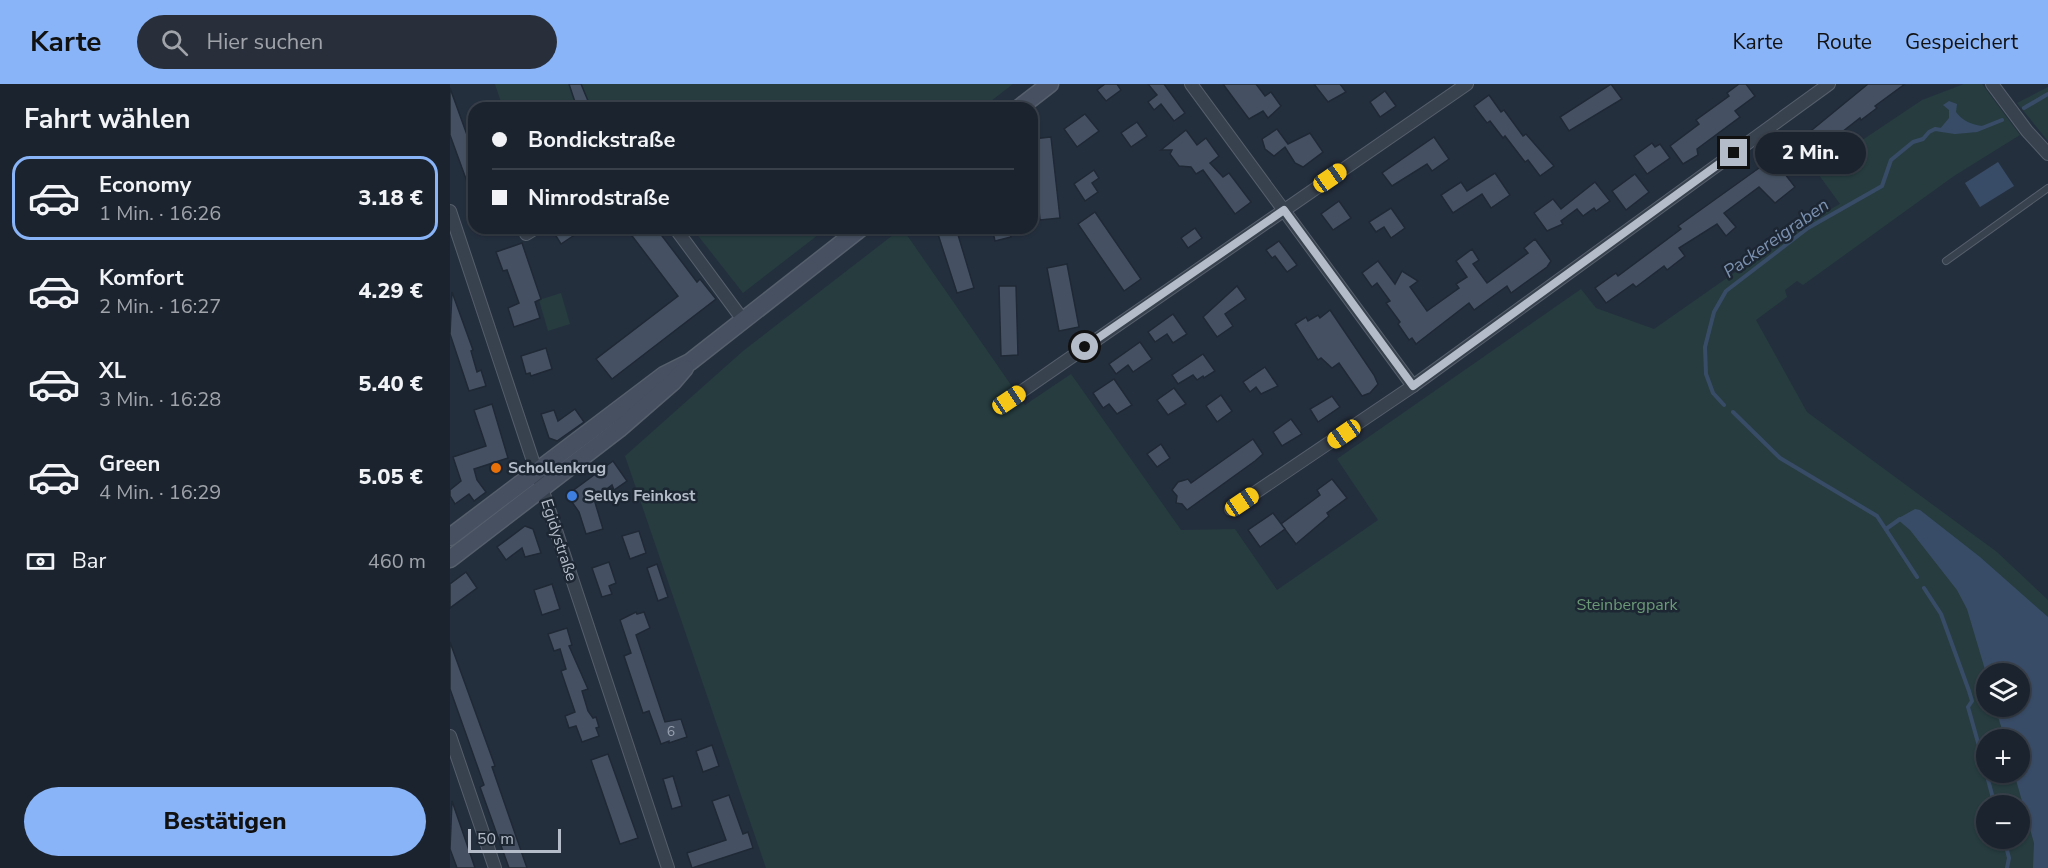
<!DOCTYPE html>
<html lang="de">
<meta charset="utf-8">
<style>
:root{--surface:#1b232e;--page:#282f3a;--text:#f1f3f6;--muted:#a0a4aa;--line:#39404a;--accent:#8ab4f8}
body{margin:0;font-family:"Nunito Sans",sans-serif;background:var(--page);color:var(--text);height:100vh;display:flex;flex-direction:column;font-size:22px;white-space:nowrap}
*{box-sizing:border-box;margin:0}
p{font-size:20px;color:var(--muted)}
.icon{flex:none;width:33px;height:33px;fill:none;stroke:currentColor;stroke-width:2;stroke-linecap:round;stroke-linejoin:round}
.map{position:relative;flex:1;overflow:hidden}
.panel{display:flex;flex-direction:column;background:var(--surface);width:450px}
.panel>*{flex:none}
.guide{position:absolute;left:18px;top:18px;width:570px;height:132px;border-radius:18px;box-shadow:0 2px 4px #0004,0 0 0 2px var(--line);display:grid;align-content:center;height:132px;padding:0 24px;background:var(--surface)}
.buttons{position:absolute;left:1526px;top:579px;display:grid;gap:12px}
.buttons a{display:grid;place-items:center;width:54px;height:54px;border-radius:50%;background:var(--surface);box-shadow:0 2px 4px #0004,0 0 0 2px var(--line);font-size:30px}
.scale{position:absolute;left:18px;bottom:15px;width:93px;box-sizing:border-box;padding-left:6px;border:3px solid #b4bcc9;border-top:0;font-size:16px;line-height:21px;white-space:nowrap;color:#b4bcc9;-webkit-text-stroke:4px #1d2633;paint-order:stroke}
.end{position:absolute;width:27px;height:27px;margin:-14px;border:8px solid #b4bcc9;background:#111;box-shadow:0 0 0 3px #111}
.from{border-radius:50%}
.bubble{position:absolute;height:42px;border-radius:21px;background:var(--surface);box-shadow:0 2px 4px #0004,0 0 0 2px var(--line);font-size:20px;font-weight:800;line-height:42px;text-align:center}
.car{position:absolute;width:18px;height:36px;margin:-18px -9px;border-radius:8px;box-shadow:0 0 4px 2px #0007;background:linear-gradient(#f5c518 24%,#345 0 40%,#f5c518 0 76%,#345 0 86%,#f5c518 0)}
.guide b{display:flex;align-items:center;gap:21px;height:57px;font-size:22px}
.guide b+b{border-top:2px solid var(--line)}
.guide i{width:15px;height:15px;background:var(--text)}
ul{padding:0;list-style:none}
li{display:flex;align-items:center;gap:18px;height:84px;margin:0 12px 9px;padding:0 12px;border:3px solid transparent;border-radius:18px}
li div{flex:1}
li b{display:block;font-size:22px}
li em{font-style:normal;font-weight:800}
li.on{border-color:var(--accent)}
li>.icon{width:54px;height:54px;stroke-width:1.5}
h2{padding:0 24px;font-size:27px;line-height:72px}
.pay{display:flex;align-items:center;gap:15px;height:66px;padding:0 24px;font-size:22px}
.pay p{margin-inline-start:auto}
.cta{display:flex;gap:12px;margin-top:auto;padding:12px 24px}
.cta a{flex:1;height:69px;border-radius:36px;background:var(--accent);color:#111;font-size:24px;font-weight:800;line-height:69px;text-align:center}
header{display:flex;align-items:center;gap:36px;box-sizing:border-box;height:84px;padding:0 30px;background:var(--accent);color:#111}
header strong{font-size:28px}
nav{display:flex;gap:33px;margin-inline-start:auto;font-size:21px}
.search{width:420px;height:54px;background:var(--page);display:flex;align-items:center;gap:15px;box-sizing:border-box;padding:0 21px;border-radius:33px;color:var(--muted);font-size:22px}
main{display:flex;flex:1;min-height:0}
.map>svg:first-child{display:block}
.green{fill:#263c3f;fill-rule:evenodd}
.water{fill:#394c67}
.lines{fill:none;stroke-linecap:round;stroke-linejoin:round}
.stream{stroke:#394c67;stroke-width:4}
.building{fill:#455162;stroke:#1f2835;stroke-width:1.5}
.service-casing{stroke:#565f6c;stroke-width:8}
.minor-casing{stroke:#565f6c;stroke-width:14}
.secondary-casing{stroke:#565f6c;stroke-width:19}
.service{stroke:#38414e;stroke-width:6}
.minor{stroke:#38414e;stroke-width:12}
.secondary{stroke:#465061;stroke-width:16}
.route{stroke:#b4bcc9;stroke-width:8}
.food-dot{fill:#e8710a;stroke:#1d2633;stroke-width:2}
.shop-dot{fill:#3f7fe0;stroke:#1d2633;stroke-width:2}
.labels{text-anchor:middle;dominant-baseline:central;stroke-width:5;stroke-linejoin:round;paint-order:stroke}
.number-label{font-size:14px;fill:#98a1af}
.poi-label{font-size:16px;font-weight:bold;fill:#b4bcc9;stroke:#1d2633;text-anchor:start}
.street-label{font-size:16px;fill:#b4bcc9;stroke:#1d2633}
.park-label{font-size:16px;fill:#6b9a76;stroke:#1d2633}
.water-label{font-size:18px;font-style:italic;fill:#7c92b1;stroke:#1d2633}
</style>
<header>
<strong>Karte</strong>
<div class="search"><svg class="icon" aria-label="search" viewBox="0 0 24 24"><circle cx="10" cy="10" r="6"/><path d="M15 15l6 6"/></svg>Hier suchen</div>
<nav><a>Karte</a><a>Route</a><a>Gespeichert</a></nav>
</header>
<main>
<section class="panel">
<h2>Fahrt wählen</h2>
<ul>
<li class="on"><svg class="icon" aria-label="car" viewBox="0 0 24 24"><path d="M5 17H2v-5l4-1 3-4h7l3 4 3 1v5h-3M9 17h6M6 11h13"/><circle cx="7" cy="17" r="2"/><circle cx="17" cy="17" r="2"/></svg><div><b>Economy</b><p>1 Min. · 16:26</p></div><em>3.18 €</em></li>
<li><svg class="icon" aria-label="car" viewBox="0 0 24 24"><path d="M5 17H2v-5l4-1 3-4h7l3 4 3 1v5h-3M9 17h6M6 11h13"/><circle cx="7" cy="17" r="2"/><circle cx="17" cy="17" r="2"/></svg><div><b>Komfort</b><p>2 Min. · 16:27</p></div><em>4.29 €</em></li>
<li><svg class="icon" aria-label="car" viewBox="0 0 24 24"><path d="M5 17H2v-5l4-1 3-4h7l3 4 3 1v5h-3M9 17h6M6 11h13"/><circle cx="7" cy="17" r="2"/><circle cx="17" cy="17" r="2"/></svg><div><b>XL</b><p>3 Min. · 16:28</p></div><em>5.40 €</em></li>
<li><svg class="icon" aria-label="car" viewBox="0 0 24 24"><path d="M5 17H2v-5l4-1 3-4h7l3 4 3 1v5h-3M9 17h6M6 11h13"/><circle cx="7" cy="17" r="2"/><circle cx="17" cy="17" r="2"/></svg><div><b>Green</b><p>4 Min. · 16:29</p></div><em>5.05 €</em></li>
</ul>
<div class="pay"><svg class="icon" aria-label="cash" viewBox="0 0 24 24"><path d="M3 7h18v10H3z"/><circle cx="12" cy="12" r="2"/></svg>Bar<p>460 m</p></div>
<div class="cta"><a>Bestätigen</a></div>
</section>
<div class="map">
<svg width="1598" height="784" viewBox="0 0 1598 784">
<rect width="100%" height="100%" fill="#242f3e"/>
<!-- green -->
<g class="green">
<path d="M45 0H563L532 24H53Z"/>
<path d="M1514 0H1532L1570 51 1504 92 1353 201 1347 197 1335 206 1337 213 1306 236 1357 328 1547 468 1598 516V784H316L175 372 293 267 452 144 575 321 621 290 731 446 785 445 827 506 928 436 887 375 1131 205 1146 224 1204 245 1357 138 1390 120 1366 87 1472 16ZM1536 590H1569V622H1536ZM1536 656H1569V688H1536ZM1536 722H1569V754H1536Z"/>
<path d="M1598 3V57L1567 19Z"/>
<path d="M242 144H377L293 209Z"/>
<path d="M111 209 120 240 98 247 89 216Z"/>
</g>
<!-- water -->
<g class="water">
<path d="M1499 17 1507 20 1506 28C1512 37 1526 43 1537 42 1521 49 1506 48 1489 46L1499 34V26L1493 21Z"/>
<path d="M1548 78 1564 102 1530 123 1515 99Z"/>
<path d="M1465 425 1470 426 1530 473 1598 533V784H1583L1584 759 1564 689 1569 688V656L1555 655 1545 623 1569 622V590L1536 589 1517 525 1507 506 1460 446 1447 435Z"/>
</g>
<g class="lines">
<!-- stream -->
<g class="stream">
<path d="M1574 24 1598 10"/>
<path d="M1274 321 1263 309 1256 290 1255 263 1264 228 1276 207 1358 144 1432 102 1441 76 1463 58 1473 55 1479 48 1485 45 1505 48 1527 46 1552 36"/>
<path d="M1283 328 1330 374 1427 432 1467 493"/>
<path d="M1436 445 1450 435"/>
<path d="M1474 504 1491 530 1519 607 1522 617 1518 623 1536 687"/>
<path d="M1536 688 1545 722"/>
<path d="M1554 754 1559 774 1557 784"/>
</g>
</g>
<!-- building -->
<g class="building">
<path d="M119 0H131L141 24H127Z"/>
<path d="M655 0H667L671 6 656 17 647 6Z"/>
<path d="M698 0H714L735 29 724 37 711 20 704 26 698 18 707 11Z"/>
<path d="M773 0H806L815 12 821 8 831 22 818 34 813 27 799 35Z"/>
<path d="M864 0H890L896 8 878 18Z"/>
<path d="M1161 0 1172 15 1119 47 1110 33Z"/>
<path d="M1289 0H1296L1305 12 1285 27 1290 33 1247 65 1248 71 1233 80 1220 62 1249 40 1246 36 1279 12 1277 9Z"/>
<path d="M1418 0H1455L1425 22 1427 24 1411 36 1410 34 1369 66 1357 50Z"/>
<path d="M0 4 24 70V117L0 51Z"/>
<path d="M935 7 946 22 930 33 920 18Z"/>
<path d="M1039 11 1051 28 1054 26 1073 52 1076 50 1104 82 1090 92 1078 76 1075 78 1055 52 1053 54 1040 37 1037 39 1024 22Z"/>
<path d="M635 30 649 47 627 63 614 45Z"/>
<path d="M687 38 697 52 681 63 671 49Z"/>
<path d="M827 45 838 60 860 49 873 68 853 83 845 79 835 63 824 72 815 65 812 55Z"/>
<path d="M736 46 747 61 756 54 769 72 760 79 773 93 779 89 801 118 785 130 753 86 746 90 741 83 729 82 720 70 722 66H711Z"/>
<path d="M601 53 610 134 590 136 582 55Z"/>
<path d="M984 53 999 75 982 87 977 80 942 102 932 89Z"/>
<path d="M1202 59 1205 63 1210 60 1220 74 1197 90 1184 72Z"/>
<path d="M1337 60 1347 73 1331 85 1345 103 1325 119 1309 103 1274 129 1286 143 1276 152 1267 140 1229 164 1235 172 1217 186 1214 182 1186 203 1183 200 1156 219 1145 204 1166 189 1168 192 1231 145 1228 142 1309 84Z"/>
<path d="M644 86 649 94 642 99 648 108 635 117 624 100Z"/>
<path d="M1045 89 1060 111 1041 124 1032 110 1003 129 991 111 1011 98 1017 107Z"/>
<path d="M1185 90 1199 108 1176 126 1162 107Z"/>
<path d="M1145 98 1160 117 1146 127 1144 124 1133 132 1127 125 1111 137 1113 140 1097 147 1084 129 1103 115 1111 125Z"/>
<path d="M889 117 901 134 883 146 871 130Z"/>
<path d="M941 124 955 144 941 154 934 143 926 148 919 138Z"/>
<path d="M645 128 691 195 674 207 628 140Z"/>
<path d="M101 144H135L111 160Z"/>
<path d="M176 144H206L247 198 250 195 266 215 162 295 146 275 228 212Z"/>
<path d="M486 144H506L524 204 507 209Z"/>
<path d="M542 144H559L561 153 545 157Z"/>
<path d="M745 144 752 154 738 164 731 154Z"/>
<path d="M1085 155 1101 177 1097 183 1061 209 1057 202 1024 226 1019 219 966 260 962 254 959 256 948 240 950 238 936 219 940 217 927 199 922 203 912 189 928 177 945 200 952 187 968 197 960 203 977 227 1009 204 1006 200 1017 193 1006 177 1022 165 1029 176 1023 180 1037 199 1078 169 1074 164Z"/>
<path d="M829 157 847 181 837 188 825 172 822 174 816 166Z"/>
<path d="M72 159 91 215 85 218 90 234 64 243 58 224 69 219 57 186 53 187 46 168Z"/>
<path d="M617 180 629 243 609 247 597 184Z"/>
<path d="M549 202H566L568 271 551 272Z"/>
<path d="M787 202 796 215 775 230 783 242 767 253 753 233Z"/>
<path d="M2 208 23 266 21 267 27 288 31 286 36 302 19 307 0 250Z"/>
<path d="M880 226 924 291 928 300 920 309 912 312 889 279 882 284 871 274 868 276 845 240 856 233 858 237 868 231 870 234Z"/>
<path d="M723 230 737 250 723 259 717 250 705 258 698 248Z"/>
<path d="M690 258 702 275 683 288 678 281 666 290 659 280Z"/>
<path d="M96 264 102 285 81 292 80 289 76 290 71 272Z"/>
<path d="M753 270 765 287 754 294 753 292 747 296 743 291 728 300 722 291Z"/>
<path d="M815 283 828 302 811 310 806 303 800 308 793 298Z"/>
<path d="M664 295 682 321 667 330 659 320 653 324 643 309Z"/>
<path d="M724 304 736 320 718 331 707 316Z"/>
<path d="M771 311 782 327 767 338 756 322Z"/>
<path d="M882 312 890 323 868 338 860 325Z"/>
<path d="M42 320 58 374 24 385 27 396 36 408 24 417 19 410 5 420 0 412V406L11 397 3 373 36 362 24 326Z"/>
<path d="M125 325 134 338 107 357 99 354 91 330 104 326 108 337Z"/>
<path d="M841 335 852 350 832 362 823 348Z"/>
<path d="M803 355 813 370 805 377 737 426 732 420 726 419 727 412 722 406 728 398 738 395 741 399Z"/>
<path d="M711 360 720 374 707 383 697 370Z"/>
<path d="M163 377 177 397 164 406 162 401 144 415 153 445 136 450 129 428 117 411Z"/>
<path d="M882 395 897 414 877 429 879 432 846 460 831 440 870 411 867 406Z"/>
<path d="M823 429 835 445 810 463 798 446Z"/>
<path d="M75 442 83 445 91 469 75 473 72 464 56 476 47 463Z"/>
<path d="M189 447 196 469 180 475 172 452Z"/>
<path d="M159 478 166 499 159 502 162 510 152 513 142 484Z"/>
<path d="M207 480 218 513 208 517 197 484Z"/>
<path d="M16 488 27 504 0 524V500Z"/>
<path d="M102 500 110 525 92 531 84 506Z"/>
<path d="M186 528 187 530 194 528 200 544 186 551 215 638 231 635 237 653 219 659V657L211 660 199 627 193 629 174 572 181 569 170 536Z"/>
<path d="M117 544 122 561 119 562 138 605 132 607 138 627 143 634 146 633 149 643 146 644 149 652 132 658 126 642 119 644 115 632 125 628 111 587 116 585 110 565 104 567 98 550Z"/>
<path d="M0 558 45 682 42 683 77 784H59L30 703 34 701 0 605Z"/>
<path d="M262 661 269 682 253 688 246 667Z"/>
<path d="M158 670 188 754 170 760 141 676Z"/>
<path d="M223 692 232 722 222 725 213 695Z"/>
<path d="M279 711 293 750 298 748 303 764 242 784 237 769 276 756 262 717Z"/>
<path d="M2 717 21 772 25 784H7L0 765Z"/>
</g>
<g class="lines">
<!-- service casing -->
<g class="service-casing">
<path id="service" d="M1496 177 1598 104"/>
</g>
<!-- minor casing -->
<g class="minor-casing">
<g id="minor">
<path d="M741 0 963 302"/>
<path d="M1542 0 1577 47 1598 70"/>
<path d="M0 127 218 784"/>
<path d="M225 144 293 236"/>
<path d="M76 150 86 144"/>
<path d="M559 316 1017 0"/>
<path d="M781 425 963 302 1379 0"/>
<path d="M0 652 45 784"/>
</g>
</g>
<!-- secondary casing -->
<g class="secondary-casing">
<g id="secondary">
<path d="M569 24 600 0"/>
<path d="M0 453 214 291 240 278 411 144"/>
<path d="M0 475 169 345 223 298 235 284"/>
</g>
</g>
<!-- service -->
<use href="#service" class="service"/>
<!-- minor -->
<use href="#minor" class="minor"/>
<!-- secondary -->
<use href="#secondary" class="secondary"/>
</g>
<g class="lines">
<!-- route -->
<path class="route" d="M635 263 834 126 963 302 1284 69"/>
</g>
<!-- markers -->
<circle class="food-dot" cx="46" cy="384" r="6"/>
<circle class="shop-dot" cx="122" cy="412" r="6"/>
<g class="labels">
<!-- number labels -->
<g class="number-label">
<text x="221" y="647">6</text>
</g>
<!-- poi labels -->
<g class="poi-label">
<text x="58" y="384">Schollenkrug</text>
<text x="134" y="412">Sellys Feinkost</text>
</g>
<!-- street labels -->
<g class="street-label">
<text transform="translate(109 456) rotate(72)">Egidystraße</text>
</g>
<!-- park labels -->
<g class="park-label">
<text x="1177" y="521">Steinbergpark</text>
</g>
<!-- water labels -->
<g class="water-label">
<text transform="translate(1326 154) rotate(-35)">Packereigraben</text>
</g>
</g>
</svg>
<div class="buttons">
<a><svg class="icon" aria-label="layers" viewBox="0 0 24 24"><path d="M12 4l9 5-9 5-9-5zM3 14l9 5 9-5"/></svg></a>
<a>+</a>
<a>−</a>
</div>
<div class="scale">50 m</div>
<i class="end from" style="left:635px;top:263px"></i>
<i class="end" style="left:1284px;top:69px"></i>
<div class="bubble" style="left:1305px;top:48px;width:111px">2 Min.</div>
<i class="car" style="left:880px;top:94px;rotate:55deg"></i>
<i class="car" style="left:559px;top:316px;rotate:56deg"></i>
<i class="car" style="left:894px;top:350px;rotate:235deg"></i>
<i class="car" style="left:792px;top:418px;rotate:56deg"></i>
<div class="guide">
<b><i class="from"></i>Bondickstraße</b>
<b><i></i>Nimrodstraße</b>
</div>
</div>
</main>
